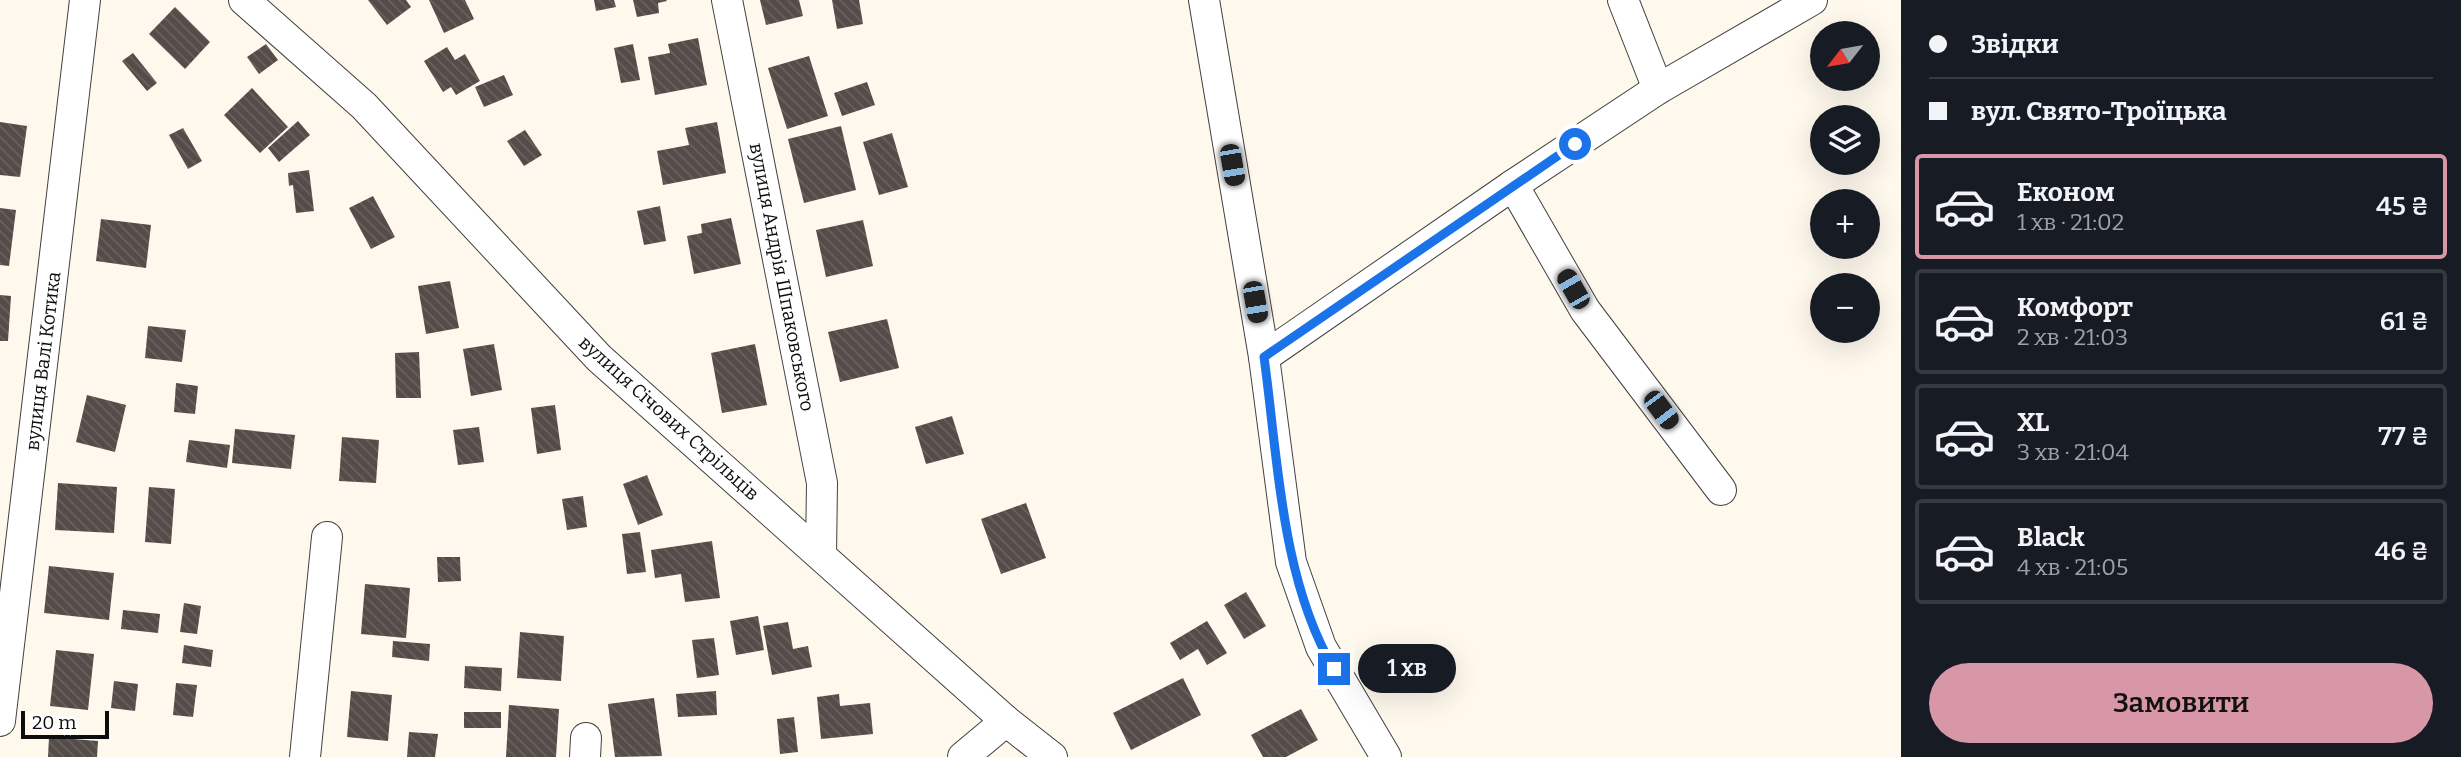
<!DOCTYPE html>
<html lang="uk">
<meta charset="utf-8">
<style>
:root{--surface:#171b24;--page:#242831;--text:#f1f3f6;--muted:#9ea1a6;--line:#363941;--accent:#d897a7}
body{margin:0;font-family:Bitter,serif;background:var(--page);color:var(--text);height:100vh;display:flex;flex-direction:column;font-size:26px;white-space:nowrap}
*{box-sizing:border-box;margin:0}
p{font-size:23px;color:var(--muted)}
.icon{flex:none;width:38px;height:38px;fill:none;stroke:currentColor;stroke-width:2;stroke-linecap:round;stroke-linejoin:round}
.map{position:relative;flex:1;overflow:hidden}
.side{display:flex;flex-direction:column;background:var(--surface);width:560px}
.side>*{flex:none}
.hud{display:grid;align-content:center;height:154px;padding:0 28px;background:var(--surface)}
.needle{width:46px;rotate:239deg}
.buttons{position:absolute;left:1810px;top:21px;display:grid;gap:14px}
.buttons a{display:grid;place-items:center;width:70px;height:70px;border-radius:50%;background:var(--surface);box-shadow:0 7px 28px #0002;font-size:35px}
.scale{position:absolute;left:21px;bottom:18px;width:88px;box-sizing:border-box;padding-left:7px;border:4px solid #0d0d0d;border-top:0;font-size:19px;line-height:24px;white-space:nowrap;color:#0d0d0d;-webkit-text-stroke:5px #fff;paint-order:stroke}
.end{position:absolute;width:32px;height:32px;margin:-16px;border:9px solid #1a73e8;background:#fff;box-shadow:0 0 0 4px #fff}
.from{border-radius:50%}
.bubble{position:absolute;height:49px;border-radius:24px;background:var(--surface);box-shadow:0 7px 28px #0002;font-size:23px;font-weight:600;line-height:49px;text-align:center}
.car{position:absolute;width:21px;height:42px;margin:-21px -10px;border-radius:9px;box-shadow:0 0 5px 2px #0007;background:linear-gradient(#222 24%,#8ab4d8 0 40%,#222 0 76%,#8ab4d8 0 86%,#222 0)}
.hud b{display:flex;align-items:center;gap:24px;height:66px;font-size:26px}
.hud b+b{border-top:2px solid var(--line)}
.hud i{width:18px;height:18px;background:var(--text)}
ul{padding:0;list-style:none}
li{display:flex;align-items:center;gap:21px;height:105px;margin:0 14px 10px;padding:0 14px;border:4px solid var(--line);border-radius:7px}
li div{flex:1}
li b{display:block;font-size:26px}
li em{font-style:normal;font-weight:600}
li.selected{border-color:var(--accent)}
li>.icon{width:63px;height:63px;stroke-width:1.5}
.cta{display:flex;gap:14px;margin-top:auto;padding:14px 28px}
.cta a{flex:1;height:80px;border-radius:42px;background:var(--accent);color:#111;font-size:28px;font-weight:600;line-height:80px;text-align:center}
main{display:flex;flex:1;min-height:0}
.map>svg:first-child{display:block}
.building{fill:url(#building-back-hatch)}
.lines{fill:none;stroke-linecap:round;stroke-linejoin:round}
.minor-casing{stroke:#404040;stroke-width:32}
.minor{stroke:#fff;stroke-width:30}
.route{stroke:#1a73e8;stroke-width:9}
.labels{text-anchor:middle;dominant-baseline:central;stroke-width:7;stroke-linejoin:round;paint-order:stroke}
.street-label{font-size:19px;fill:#0d0d0d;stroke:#fff}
</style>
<main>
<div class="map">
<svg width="1901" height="757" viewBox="0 0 1901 757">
<defs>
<pattern id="building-back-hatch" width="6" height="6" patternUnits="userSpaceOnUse" patternTransform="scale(1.75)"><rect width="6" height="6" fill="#554c49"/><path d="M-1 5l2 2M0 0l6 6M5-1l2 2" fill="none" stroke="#68615f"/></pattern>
</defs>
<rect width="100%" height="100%" fill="#fff8ed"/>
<!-- building -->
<g class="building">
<path d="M368 0H406L411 7 387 25Z"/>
<path d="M429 0H465L474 19 444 33Z"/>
<path d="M594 0H614L616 7 596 11Z"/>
<path d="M633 0H666L667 1 658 3 659 13 637 17Z"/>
<path d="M760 0H799L803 16 766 25Z"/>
<path d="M832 0H859L863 24 837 29Z"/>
<path d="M175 7 210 42 185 69 149 34Z"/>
<path d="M698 38 707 85 655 95 648 57 670 53 668 44Z"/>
<path d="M266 44 278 60 259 74 247 57Z"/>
<path d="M633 44 640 80 621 83 614 48Z"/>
<path d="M447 47 455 60 465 54 480 81 456 95 451 87 443 92 424 61Z"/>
<path d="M133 53 157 83 147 91 122 61Z"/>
<path d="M809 56 828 116 787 129 768 68Z"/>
<path d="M504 75 513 95 484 107 475 87Z"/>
<path d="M867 82 875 105 842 116 834 93Z"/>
<path d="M252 88 288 127 260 153 224 115Z"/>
<path d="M298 121 310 135 279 162 268 148Z"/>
<path d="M0 122 27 126 20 177 0 175Z"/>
<path d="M717 122 726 173 663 185 657 151 689 145 685 128Z"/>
<path d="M841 126 856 190 804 203 788 139Z"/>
<path d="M183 128 202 161 188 169 169 135Z"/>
<path d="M525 130 542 155 524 166 507 141Z"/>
<path d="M892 133 908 187 879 195 863 142Z"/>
<path d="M309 170 314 211 296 213 293 185 289 186 288 173Z"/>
<path d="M373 196 395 237 371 249 349 208Z"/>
<path d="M660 206 666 241 644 245 637 211Z"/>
<path d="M0 208 16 210 9 266 0 265Z"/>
<path d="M731 218 741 264 694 274 687 236 702 233 701 224Z"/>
<path d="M101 219 151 225 146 268 96 261Z"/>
<path d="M863 220 873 266 826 277 816 230Z"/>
<path d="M450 281 459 328 426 334 418 286Z"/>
<path d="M0 295 11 296 8 341H0Z"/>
<path d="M887 319 899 368 840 382 828 332Z"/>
<path d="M148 326 186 330 182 362 145 358Z"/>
<path d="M494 344 502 390 471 396 463 349Z"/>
<path d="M755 344 767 405 722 413 711 353Z"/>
<path d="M419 352 421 398H396L395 353Z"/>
<path d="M176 383 198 386 195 414 174 412Z"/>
<path d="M87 395 126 405 115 452 76 442Z"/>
<path d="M555 405 561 450 537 454 531 408Z"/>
<path d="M952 416 964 454 926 464 915 427Z"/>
<path d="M479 427 484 462 458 465 453 430Z"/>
<path d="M235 429 295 435 291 469 232 463Z"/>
<path d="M342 437 379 440 376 483 339 481Z"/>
<path d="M189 440 230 445 227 468 186 462Z"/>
<path d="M647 475 663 515 638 525 623 484Z"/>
<path d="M58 483 117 487 114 533 55 530Z"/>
<path d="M149 487 175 489 171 544 145 542Z"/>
<path d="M583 496 587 527 567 530 562 499Z"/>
<path d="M1026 503 1046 558 1001 574 981 519Z"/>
<path d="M640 532 646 572 627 574 622 534Z"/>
<path d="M712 541 720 598 685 602 681 574 655 578 651 550Z"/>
<path d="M437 557H460L461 581 438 582Z"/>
<path d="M49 566 114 573 109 620 44 613Z"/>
<path d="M365 584 410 588 406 638 361 634Z"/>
<path d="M1246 592 1266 626 1244 639 1224 605Z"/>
<path d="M184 603 201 606 197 634 180 632Z"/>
<path d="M123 610 160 614 158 633 121 629Z"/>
<path d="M758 616 764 650 736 655 730 621Z"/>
<path d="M1207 621 1227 653 1207 665 1198 649 1180 660 1170 643Z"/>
<path d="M788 622 793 649 808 646 812 667 772 675 763 626Z"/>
<path d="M520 632 564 636 561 681 517 678Z"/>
<path d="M714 638 719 675 697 678 692 640Z"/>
<path d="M393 641 430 644 429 661 392 657Z"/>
<path d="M184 645 213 650 211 667 182 663Z"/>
<path d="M56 650 94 654 88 710 50 706Z"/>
<path d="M465 666 502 668 501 691 464 688Z"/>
<path d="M1183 678 1201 715 1131 750 1113 713Z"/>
<path d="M114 681 138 684 135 711 111 708Z"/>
<path d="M176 683 197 685 193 717 173 715Z"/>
<path d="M351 691 392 695 388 741 347 737Z"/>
<path d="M716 691 717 715 678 717 676 694Z"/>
<path d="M839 694 840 706 870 703 873 734 821 739 817 697Z"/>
<path d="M654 698 662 756 615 757 608 704Z"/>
<path d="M509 705 559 709 556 757H506Z"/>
<path d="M1301 709 1318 740 1286 757H1263L1251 735Z"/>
<rect x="464" y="712" width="37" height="16"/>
<path d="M794 717 798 752 780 754 777 719Z"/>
<path d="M409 732 438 734 435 757H407Z"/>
<path d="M49 737 98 741 97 757H48Z"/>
</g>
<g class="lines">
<!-- minor casing -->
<g class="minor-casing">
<g id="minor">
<path d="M244 0 364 106 599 358 1006 721 1052 757"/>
<path d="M727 0 822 483 821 555"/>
<path d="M1204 0 1264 357 1291 562 1321 647 1386 757"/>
<path d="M1623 0 1658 89"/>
<path d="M1513 185 1585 310 1721 490"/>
<path d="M1264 357 1513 185 1658 89 1812 0"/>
<path d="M0 721 85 0"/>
<path d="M305 757 327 537"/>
<path d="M585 757 586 738"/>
<path d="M963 757 1006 721"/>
</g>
</g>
<!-- minor -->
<use href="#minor" class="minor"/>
</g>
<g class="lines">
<!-- route -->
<path class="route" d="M1334 669C1281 580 1278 458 1264 357L1575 144"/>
</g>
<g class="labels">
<!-- street labels -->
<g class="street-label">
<text transform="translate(782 277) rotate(79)">вулиця Андрія Шпаковського</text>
<text transform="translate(43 361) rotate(-83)">вулиця Валі Котика</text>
<text transform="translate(669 418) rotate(42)">вулиця Січових Стрільців</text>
</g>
</g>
</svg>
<div class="buttons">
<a><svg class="needle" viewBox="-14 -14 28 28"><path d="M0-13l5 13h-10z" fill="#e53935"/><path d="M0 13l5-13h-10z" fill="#9ea1a6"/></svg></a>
<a><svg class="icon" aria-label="layers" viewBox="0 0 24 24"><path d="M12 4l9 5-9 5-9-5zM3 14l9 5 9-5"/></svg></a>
<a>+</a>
<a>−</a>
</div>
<div class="scale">20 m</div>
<i class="end from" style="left:1575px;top:144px"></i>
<i class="end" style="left:1334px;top:669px"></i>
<div class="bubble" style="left:1358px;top:644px;width:98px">1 хв</div>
<i class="car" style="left:1232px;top:165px;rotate:170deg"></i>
<i class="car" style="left:1573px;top:289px;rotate:330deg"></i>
<i class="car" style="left:1255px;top:302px;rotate:170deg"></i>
<i class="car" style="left:1661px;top:410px;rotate:143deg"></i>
</div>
<section class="side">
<div class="hud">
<b><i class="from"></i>Звідки</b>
<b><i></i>вул. Свято-Троїцька</b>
</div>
<ul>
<li class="selected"><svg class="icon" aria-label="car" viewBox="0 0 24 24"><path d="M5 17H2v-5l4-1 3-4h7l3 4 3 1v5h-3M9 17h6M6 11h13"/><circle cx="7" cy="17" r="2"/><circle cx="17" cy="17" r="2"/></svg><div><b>Економ</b><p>1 хв · 21:02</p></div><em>45 ₴</em></li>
<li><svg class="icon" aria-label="car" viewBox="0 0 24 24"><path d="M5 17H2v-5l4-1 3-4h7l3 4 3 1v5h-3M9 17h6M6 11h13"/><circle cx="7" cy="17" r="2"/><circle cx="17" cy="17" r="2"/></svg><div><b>Комфорт</b><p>2 хв · 21:03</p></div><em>61 ₴</em></li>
<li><svg class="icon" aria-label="car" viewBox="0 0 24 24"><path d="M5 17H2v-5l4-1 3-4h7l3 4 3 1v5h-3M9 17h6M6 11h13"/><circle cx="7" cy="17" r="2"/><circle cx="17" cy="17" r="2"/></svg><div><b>XL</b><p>3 хв · 21:04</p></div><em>77 ₴</em></li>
<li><svg class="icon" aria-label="car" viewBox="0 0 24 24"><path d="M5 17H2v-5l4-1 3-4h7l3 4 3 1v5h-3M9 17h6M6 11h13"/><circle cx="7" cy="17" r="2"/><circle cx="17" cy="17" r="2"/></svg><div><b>Black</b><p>4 хв · 21:05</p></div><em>46 ₴</em></li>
</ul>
<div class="cta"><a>Замовити</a></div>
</section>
</main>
